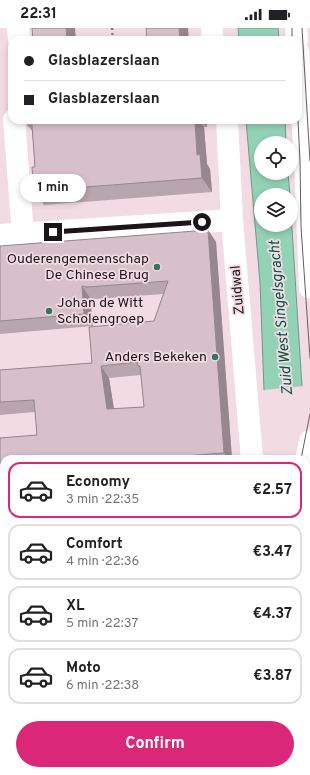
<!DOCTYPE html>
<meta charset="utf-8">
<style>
:root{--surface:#fff;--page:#f6f6f6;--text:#202124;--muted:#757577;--line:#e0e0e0;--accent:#db2777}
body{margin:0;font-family:Overpass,sans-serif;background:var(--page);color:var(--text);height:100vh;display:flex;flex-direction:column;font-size:15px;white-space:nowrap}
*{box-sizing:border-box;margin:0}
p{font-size:13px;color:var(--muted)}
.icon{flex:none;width:22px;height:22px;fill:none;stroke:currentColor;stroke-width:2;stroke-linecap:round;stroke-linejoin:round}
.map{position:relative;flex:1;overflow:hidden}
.side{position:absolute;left:0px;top:427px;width:310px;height:320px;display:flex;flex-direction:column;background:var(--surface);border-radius:12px 12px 0 0;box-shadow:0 2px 6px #0003}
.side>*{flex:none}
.top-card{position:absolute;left:8px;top:8px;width:294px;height:88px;border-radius:12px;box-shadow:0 2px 6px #0003;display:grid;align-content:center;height:88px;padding:0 16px;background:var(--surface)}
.tools{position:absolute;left:254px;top:108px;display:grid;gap:8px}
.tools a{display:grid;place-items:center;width:44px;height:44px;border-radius:50%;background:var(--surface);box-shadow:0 2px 6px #0003;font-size:20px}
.end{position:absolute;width:18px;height:18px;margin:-9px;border:5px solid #1c1417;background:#fff;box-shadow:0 0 0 2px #fff}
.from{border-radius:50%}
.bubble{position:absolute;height:28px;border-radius:14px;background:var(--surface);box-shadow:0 2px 6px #0003;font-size:13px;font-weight:700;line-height:28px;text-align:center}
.top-card b{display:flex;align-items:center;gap:14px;height:38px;font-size:15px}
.top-card b+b{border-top:1px solid var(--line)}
.top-card i{width:10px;height:10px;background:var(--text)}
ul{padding:7px 0 0;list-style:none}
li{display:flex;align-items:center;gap:12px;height:56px;margin:0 8px 6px;padding:0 8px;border:2px solid var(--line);border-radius:12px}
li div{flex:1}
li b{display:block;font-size:15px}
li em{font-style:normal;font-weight:700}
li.on{border-color:var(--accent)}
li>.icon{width:36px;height:36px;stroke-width:1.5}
.action{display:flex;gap:8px;margin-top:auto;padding:8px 16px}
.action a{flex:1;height:46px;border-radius:24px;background:var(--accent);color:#fff;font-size:16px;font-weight:700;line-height:46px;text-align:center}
.status{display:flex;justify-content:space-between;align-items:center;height:28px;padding:0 20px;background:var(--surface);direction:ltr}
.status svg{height:11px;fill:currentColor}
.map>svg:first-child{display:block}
.green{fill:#e1b2c4}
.water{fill:#94d2b8;stroke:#709988}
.pier{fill:#f3dbe4}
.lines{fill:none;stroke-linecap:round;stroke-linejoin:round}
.path{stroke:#89797f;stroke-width:2.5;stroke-dasharray:2 3;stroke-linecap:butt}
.minor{stroke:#fff;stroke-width:22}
.tram{stroke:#685a5f;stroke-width:1}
.wall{fill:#b9a5ad;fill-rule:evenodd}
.shaded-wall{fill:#96868d}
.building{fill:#d7c0c9;stroke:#96868d;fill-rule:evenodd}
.route{stroke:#1c1417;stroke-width:5}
.poi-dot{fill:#38735d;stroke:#f3dbe4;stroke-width:1.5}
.labels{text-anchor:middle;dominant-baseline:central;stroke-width:3.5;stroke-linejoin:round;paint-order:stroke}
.poi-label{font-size:14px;fill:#1c1417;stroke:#f3dbe4;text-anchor:end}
.street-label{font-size:14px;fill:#1c1417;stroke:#f3dbe4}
.water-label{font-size:15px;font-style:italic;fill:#00563e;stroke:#f3dbe4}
</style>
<div class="status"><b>22:31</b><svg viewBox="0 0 49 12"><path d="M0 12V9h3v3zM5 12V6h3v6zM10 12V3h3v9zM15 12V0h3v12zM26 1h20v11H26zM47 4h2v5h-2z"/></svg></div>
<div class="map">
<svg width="310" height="747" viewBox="0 0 310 747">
<rect width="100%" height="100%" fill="#f3dbe4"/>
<!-- green -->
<path class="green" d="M0 659H4V730L0 731Z"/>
<!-- water -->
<g class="water">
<path d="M238 0H278L279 12H239Z"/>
<path d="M246 92H285L286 115H261V145H288L290 167H261V197H291V185L302 359 265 363 264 362 260 254Z"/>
</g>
<!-- pier -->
<path class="pier" d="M303 358 304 365 310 377V423L291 412 277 396 272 389 264 362Z"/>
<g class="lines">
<!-- path -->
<path class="path" d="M112 0 113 12"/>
<!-- minor -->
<g class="minor">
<path d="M18 0 19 12"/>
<path d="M212 0V12"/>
<path d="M296 0 297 12"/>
<path d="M298 24 305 134 310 260"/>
<path d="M14 92 23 206"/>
<path d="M227 92 232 192 252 431"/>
<path d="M0 207 232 192"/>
<path d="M306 432 310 413"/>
<path d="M306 448 310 447"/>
<path d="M0 475H4"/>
<path d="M0 601H4"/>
<path d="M306 633 310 689"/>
<path d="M275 743V747"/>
</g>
<!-- tram -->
<g class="tram">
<path d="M292 0V12"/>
<path d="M302 0 310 133"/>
<path d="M298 92 300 133 301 199 310 330"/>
<path d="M301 431 310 386"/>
<path d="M306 460 310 440"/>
<path d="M306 557 310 607"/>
<path d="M306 709 309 747"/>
</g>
</g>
<!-- wall -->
<g class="wall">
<path d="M28 92H207V99H204L207 136 210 141 212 164 44 177 34 163 35 139 32 103 28 98Z"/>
<path d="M208 202 216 214 232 431H4V455H0V410L37 407 35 384 0 387V342L92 335 154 293 163 266 95 271 90 270 93 298 0 306V218ZM141 347 144 379 114 381 109 350Z"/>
<path d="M0 480H4V568L0 569Z"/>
</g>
<!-- shaded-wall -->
<g class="shaded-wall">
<path d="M66 0H75L76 12H67Z"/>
<path d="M179 0H188L189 12H180Z"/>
<path d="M195 92H199L204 99 207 136 210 141 212 164 202 150 197 127Z"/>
<path d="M202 92H207V99Z"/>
<path d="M208 202 216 214 232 431H229L224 425Z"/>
<path d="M82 258 90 270 93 298 84 286Z"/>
<path d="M101 338 109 350 116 394 107 381Z"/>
<path d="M250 743H257L258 747H250Z"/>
</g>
<!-- building -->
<g class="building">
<path d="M32 0H66L67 12H33Z"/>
<path d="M146 0H179L180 12H147Z"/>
<path d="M28 92H195L197 127 200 126 202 150 34 163 32 139H35L32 97 28 98Z"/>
<path d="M208 202 224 425 146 431H4V442H0V410L37 407 34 372 0 374V342L92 335 89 299 154 293 168 253 87 259 82 258 84 286 0 293V218ZM137 334 138 338H140L144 379 107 381 101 338Z"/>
<path d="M0 480H4V555L0 556Z"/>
<path d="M9 743H128V747H0V745L9 744Z"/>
<path d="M128 743H250V747H132Z"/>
</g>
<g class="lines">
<!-- route -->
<path class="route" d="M53 204 202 194"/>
</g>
<!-- markers -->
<g class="poi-dot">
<circle cx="157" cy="239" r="4"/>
<circle cx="49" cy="283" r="4"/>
<circle cx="215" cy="329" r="4"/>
</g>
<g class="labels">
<!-- poi labels -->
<g class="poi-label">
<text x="149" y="231">Ouderengemeenschap<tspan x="149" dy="16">De Chinese Brug</tspan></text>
<text x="57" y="275" text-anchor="start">Johan de Witt<tspan x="57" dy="16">Scholengroep</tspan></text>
<text x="207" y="329">Anders Bekeken</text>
</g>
<!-- street labels -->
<g class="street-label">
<text transform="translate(238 262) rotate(-95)">Zuidwal</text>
</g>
<!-- water labels -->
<g class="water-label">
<text transform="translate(282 290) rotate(-95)">Zuid West Singelsgracht</text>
</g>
</g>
</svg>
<div class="tools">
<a><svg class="icon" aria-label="locate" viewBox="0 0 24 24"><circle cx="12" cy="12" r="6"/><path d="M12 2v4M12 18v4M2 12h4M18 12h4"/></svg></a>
<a><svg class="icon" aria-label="layers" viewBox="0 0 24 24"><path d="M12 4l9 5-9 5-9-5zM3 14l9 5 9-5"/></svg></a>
</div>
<i class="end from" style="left:202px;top:194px"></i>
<i class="end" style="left:53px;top:204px"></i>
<div class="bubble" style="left:20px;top:146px;width:66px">1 min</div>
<div class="top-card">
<b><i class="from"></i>Glasblazerslaan</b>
<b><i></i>Glasblazerslaan</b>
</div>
<section class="side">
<ul>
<li class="on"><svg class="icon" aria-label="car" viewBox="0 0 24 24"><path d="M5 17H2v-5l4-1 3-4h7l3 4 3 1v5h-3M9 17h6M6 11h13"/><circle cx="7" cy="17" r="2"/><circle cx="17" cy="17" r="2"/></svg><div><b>Economy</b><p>3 min · 22:35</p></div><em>€2.57</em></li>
<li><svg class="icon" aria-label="car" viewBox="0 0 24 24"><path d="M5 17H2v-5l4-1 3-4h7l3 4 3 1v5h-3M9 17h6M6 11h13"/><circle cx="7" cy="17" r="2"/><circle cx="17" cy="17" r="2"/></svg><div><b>Comfort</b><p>4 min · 22:36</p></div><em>€3.47</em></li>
<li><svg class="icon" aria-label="car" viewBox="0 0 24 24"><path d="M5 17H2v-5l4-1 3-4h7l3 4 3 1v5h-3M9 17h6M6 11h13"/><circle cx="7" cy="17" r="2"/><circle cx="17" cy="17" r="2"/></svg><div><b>XL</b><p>5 min · 22:37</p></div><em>€4.37</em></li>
<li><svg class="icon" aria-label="car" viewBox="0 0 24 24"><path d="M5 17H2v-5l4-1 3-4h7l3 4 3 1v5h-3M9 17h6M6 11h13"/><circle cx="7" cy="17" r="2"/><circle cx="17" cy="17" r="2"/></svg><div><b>Moto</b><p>6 min · 22:38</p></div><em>€3.87</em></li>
</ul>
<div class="action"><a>Confirm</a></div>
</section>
</div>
